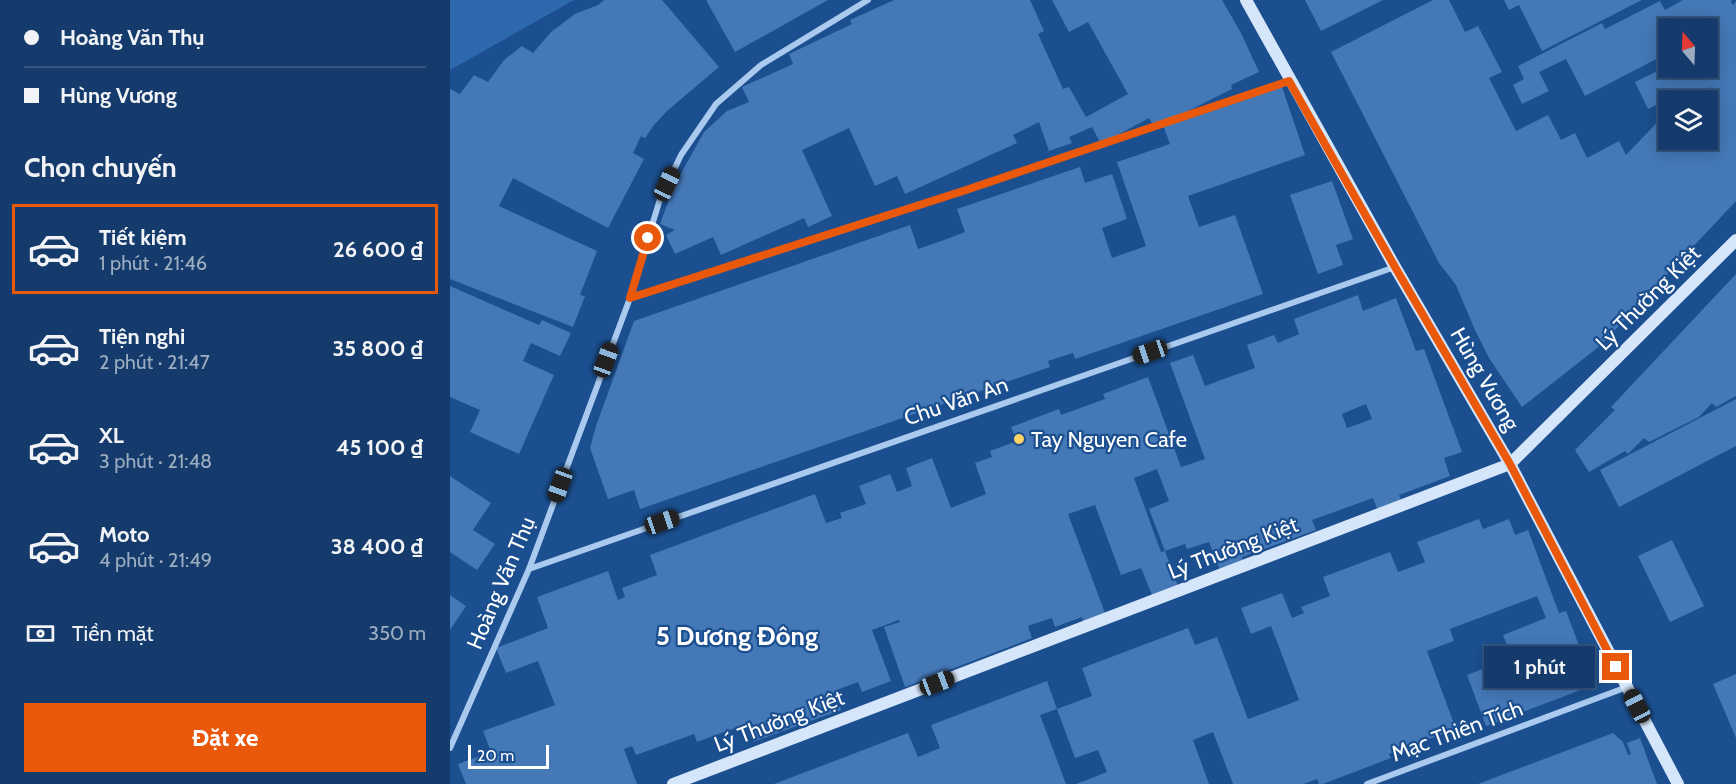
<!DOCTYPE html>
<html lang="vi">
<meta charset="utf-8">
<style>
:root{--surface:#143b6b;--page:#214673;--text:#f1f3f6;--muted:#9dadc1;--line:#33557e;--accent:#ea580c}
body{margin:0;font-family:Cabin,sans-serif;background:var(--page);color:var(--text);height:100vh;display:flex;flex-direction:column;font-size:22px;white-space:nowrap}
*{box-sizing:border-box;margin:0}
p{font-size:20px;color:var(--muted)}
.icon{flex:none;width:33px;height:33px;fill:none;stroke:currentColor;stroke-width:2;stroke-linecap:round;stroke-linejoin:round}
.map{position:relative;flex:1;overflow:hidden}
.side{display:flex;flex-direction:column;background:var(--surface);width:450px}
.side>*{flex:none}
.guide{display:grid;align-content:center;height:132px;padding:0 24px;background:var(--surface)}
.needle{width:39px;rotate:341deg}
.controls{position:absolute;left:1208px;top:18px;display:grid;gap:12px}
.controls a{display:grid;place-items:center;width:60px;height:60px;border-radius:0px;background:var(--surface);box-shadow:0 3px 15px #0003,0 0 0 2px var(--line);font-size:30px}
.scale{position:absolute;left:18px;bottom:15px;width:81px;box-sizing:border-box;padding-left:6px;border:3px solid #fff;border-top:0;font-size:16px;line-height:21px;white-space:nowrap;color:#fff;-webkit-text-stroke:4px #1b4f8f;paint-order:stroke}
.end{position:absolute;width:27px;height:27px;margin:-14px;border:8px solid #ea580c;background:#fff;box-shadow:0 0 0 3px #fff}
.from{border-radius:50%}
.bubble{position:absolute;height:42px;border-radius:0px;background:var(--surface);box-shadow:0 3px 15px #0003,0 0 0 2px var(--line);font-size:20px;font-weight:800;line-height:42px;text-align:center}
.car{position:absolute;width:18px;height:36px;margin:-18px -9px;border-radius:8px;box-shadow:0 0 4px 2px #0007;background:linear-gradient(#222 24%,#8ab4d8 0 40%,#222 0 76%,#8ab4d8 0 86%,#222 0)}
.guide b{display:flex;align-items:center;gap:21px;height:57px;font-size:22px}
.guide b+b{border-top:2px solid var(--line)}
.guide i{width:15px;height:15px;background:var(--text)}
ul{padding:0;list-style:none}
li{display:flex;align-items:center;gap:18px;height:90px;margin:0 12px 9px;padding:0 12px;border:3px solid transparent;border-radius:0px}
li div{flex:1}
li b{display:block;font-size:22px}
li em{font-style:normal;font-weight:800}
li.on{border-color:var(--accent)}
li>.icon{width:54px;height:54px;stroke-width:1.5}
h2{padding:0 24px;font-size:27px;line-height:72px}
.pay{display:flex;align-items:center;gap:15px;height:66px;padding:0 24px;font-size:22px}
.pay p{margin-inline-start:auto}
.primary-button{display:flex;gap:12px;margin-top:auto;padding:12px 24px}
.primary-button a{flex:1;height:69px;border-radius:0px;background:var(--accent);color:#fff;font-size:24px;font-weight:800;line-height:69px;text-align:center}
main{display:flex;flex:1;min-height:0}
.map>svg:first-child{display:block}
.green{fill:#2e69ad}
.building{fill:#4478b7;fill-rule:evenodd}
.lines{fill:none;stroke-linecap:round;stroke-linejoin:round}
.street{stroke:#a9c9ee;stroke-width:6}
.secondary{stroke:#d6e6fa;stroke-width:12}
.route{stroke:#ea580c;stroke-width:8}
.poi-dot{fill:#ffd166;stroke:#1b4f8f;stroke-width:2}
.labels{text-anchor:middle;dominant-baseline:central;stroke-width:4.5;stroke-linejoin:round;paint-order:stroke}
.street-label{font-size:22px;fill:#fff;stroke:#1b4f8f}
.poi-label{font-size:22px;fill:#fff;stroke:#1b4f8f;text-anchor:start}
.quarter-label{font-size:26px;font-weight:bold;fill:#fff;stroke:#1b4f8f}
</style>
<main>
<section class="side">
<div class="guide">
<b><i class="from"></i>Hoàng Văn Thụ</b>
<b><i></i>Hùng Vương</b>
</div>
<h2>Chọn chuyến</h2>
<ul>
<li class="on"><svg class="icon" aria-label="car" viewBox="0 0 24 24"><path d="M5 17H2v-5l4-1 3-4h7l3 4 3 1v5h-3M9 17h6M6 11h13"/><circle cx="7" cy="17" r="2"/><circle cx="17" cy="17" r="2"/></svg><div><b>Tiết kiệm</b><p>1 phút · 21:46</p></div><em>26 600 ₫</em></li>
<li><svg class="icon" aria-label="car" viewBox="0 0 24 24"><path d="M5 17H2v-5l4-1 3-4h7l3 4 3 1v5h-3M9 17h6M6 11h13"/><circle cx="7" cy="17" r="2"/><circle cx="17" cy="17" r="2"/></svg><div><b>Tiện nghi</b><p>2 phút · 21:47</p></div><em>35 800 ₫</em></li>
<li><svg class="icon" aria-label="car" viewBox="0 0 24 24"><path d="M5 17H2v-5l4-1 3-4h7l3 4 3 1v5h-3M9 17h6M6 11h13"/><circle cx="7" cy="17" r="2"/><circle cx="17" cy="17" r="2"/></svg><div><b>XL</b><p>3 phút · 21:48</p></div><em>45 100 ₫</em></li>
<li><svg class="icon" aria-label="car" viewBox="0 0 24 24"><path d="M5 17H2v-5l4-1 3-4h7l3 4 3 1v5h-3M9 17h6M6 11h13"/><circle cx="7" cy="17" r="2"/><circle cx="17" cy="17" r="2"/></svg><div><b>Moto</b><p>4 phút · 21:49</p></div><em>38 400 ₫</em></li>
</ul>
<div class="pay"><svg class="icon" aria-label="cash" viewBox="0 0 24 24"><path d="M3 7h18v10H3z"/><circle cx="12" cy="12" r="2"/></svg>Tiền mặt<p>350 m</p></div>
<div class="primary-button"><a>Đặt xe</a></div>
</section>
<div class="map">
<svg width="1286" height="784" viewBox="0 0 1286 784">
<rect width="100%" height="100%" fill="#1b4f8f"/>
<!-- green -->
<path class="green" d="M0 0H124L0 70Z"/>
<!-- building -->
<g class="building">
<path d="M154 0H212L269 67 217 111 204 125 195 138 191 136 183 153 194 159 158 228 63 178 49 206 147 251 130 295 135 296 123 327 0 279V89L10 94 24 75 38 82 54 60 72 46 83 53 101 32 125 14 148 5Z"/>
<path d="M256 0H378L285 52Z"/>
<path d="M444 0H580L594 31 588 34 613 89 619 87 636 117 678 94 638 22 619 32 602 0H772L791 33 809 72 781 85 782 89 732 114 703 125 699 118 651 144 642 127 619 137 622 143 599 151 589 122 563 135 567 143 455 194 447 176 425 186 399 128 352 150 382 216 358 227 354 218 271 255 263 237 225 254 216 235 225 230 210 224 224 186 254 132 277 111 299 102 292 87 343 64 339 54 402 24 400 20Z"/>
<path d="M855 0H933L871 31Z"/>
<path d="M983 0H999L1015 32 1028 26 1052 72 1039 78 1066 131 1098 115 1111 140 1125 133 1137 158 1169 141 1176 155 1218 111V140H1257V100H1249L1266 81 1247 100H1231L1228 95 1198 109 1185 82 1218 66 1257 68V28H1218V53L1135 96 1116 59 1089 72 1099 91 1072 104 1063 85 1074 79 1068 66 1152 23 1155 29 1210 1 1215 10 1233 0H1282L1281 2 1283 5 1286 1V201L1151 345 1072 407 1039 358 1024 328 1006 285 989 263 881 52Z"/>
<path d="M1054 0H1192L1092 51 1069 5 1059 10Z"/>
<path d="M831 84 855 155 738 196 749 227 785 215 813 294 625 359 623 353 598 361 600 367 190 509 184 490 158 499 140 448 146 426 184 321 460 225 468 249 494 240 515 232 507 209 630 167 635 183 662 174 677 219 652 228 662 258 696 246 667 162 720 144 713 125Z"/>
<path d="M882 181 903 239 886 245 893 265 868 274 840 195Z"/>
<path d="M1286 274V396L1266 407 1262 403 1249 417 1199 442 1194 438 1178 454 1175 451 1139 472 1125 450 1165 410 1161 407Z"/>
<path d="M0 286 89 325 92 320 121 333 110 356 81 343 73 361 104 375 69 454 20 432 30 410 0 397Z"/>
<path d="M908 295 913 311 946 298 966 351 974 349 1012 452 994 458 1000 476 949 495 952 502 928 511 923 498 862 520 866 530 792 557 793 561 770 570 759 542 737 549 735 544 715 551 699 509 719 501 707 469 684 478 711 552 715 551 728 586 702 595 691 568 671 575 645 505 618 514 655 613 633 621 632 617 605 627 602 618 578 626 582 638 455 687 434 627 450 622 449 620 422 630 441 681 412 692 408 682 384 691 391 710 303 742 296 724 247 742 244 734 186 755 182 746 174 749 187 784H16L8 764 41 752 33 731 105 705 88 661 56 673 46 648 98 628 87 597 158 571 168 600 175 597 172 588 207 575 200 555 365 494 376 523 392 518 390 513 416 504 409 486 440 474 447 492 462 486 456 468 482 458 501 508 536 494 525 463 542 457 540 451 567 441 561 427 609 409 611 415 655 399 653 394 698 377 731 467 755 459 720 363 743 355 755 386 782 376 805 368 797 345 824 335 828 343 849 334 844 319ZM916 404 922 419 897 428 892 414Z"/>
<path d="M1286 399V446L1169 507 1150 470Z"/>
<path d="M0 476 41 503 23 530 45 544 27 570 0 552Z"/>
<path d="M1029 519 1033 529 1059 519 1065 535 1078 530 1109 613 1116 611 1144 685 1036 726 1017 675 1062 658 1053 635 1096 618 1087 596 1000 629 1004 641 977 651 1006 729 939 754 941 758 873 784H869L867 779 854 784H783L763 732 743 740 759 784H626L657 772 648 750 625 758 607 709 642 696 632 668 738 628 745 645 767 637 798 719 839 704 849 700 821 626 801 634 791 608 832 593 842 618 854 613 851 607 880 596 873 577 940 552 948 572 975 562 967 542Z"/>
<path d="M1222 540 1254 606 1220 622 1188 556Z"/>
<path d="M0 595 16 606 0 630Z"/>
<path d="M1286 674V738L1263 684Z"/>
<path d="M597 681 607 709 590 715 616 784H324L458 733 468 757 490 748 481 725Z"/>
<path d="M1163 733 1173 742 1178 755 1181 754 1177 743 1190 738 1207 784H1028Z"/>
</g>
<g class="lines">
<!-- street -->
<g class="street">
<path d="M180 298 513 191 839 81"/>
<path d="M79 569 945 267"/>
<path d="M0 748 79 569 180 298 210 199 231 155 266 104 311 65 418 0"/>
<path d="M917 784 1177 687"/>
</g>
<!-- secondary -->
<g class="secondary">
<path d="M796 0 945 267 1060 464 1228 784"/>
<path d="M223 784 1060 464 1286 240"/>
</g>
</g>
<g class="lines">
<!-- route -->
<path class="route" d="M198 238 180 298 513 191 839 81 945 267 1060 464 1166 667"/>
</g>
<!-- markers -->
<circle class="poi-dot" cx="569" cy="439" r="6"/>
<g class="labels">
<!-- street labels -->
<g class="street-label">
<text transform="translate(1198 298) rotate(-45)">Lý Thường Kiệt</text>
<text transform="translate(1035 379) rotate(60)">Hùng Vương</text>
<text transform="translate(506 401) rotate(-19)">Chu Văn An</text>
<text transform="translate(783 548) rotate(-21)">Lý Thường Kiệt</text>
<text transform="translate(51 583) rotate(-67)">Hoàng Văn Thụ</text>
<text transform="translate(329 721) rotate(-21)">Lý Thường Kiệt</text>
<text transform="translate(1007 731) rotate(-20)">Mạc Thiên Tích</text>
</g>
<!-- poi labels -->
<g class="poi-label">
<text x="581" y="439">Tay Nguyen Cafe</text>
</g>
<!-- quarter labels -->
<g class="quarter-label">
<text x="287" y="636">5 Dương Đông</text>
</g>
</g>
</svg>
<div class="controls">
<a><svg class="needle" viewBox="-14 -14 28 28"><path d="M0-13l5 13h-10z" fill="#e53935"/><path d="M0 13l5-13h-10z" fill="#9dadc1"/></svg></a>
<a><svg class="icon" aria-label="layers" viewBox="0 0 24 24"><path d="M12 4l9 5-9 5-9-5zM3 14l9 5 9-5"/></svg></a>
</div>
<div class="scale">20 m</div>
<i class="end from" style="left:198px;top:238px"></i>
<i class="end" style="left:1166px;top:667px"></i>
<div class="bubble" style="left:1034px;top:646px;width:111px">1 phút</div>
<i class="car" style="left:217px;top:184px;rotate:25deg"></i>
<i class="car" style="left:700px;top:352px;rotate:251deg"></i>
<i class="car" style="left:156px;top:360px;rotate:20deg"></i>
<i class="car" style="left:110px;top:485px;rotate:200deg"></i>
<i class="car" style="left:212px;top:522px;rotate:71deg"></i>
<i class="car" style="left:487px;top:683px;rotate:69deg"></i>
<i class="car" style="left:1187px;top:706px;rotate:332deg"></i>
</div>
</main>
